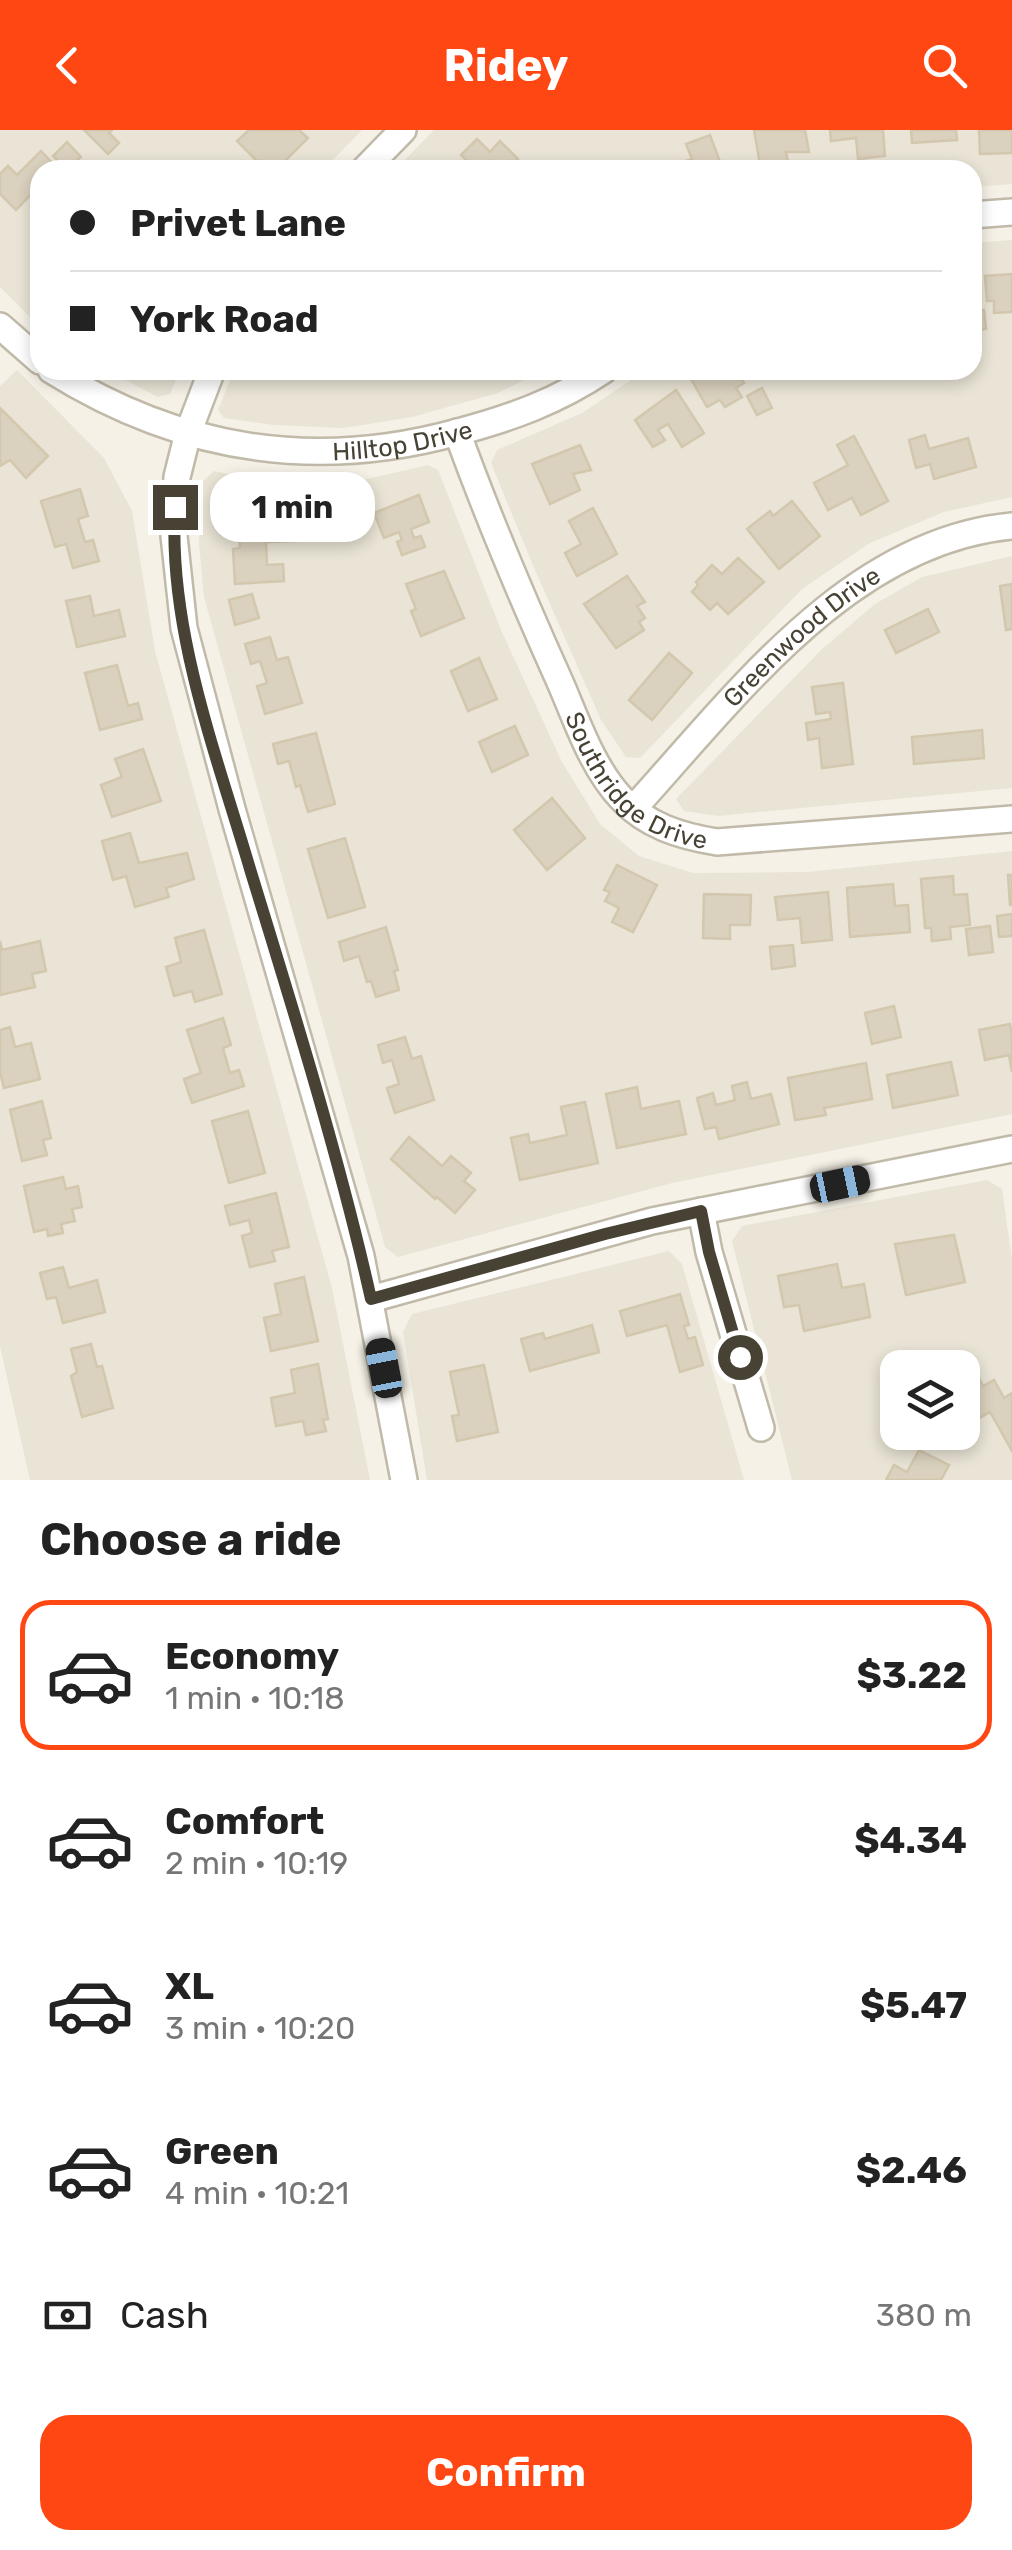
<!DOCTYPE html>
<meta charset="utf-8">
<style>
:root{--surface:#fff;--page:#f2f2f2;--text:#222;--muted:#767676;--line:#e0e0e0;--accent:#ff4714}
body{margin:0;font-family:Rubik,sans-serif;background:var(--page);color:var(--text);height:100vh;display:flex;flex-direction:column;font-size:38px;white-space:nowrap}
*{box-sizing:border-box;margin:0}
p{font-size:32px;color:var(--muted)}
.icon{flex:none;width:55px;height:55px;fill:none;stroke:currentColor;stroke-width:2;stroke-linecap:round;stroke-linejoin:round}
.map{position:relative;height:1350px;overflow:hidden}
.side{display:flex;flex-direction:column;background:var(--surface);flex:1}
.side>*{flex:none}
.guide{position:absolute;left:30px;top:30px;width:952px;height:220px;border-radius:30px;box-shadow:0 5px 15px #0003;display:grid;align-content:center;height:220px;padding:0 40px;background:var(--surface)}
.buttons{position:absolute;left:880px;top:1220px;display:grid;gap:20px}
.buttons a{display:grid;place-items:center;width:100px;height:100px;border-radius:20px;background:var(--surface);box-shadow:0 5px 15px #0003;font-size:50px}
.end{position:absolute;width:45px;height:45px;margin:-22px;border:12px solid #484235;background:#fff;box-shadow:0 0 0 5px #fff}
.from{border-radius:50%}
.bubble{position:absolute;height:70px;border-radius:30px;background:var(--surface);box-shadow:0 5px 15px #0003;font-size:32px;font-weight:700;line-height:70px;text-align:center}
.car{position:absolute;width:30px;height:60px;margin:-30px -15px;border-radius:12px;box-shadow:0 0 8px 2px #0007;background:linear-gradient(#222 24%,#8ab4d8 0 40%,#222 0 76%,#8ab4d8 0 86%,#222 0)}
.guide b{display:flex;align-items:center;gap:35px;height:95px;font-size:38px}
.guide b+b{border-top:2px solid var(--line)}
.guide i{width:25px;height:25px;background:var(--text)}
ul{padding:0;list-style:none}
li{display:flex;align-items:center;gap:30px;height:150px;margin:0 20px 15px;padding:0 20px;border:5px solid transparent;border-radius:30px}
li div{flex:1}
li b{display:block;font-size:38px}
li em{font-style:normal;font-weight:700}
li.current{border-color:var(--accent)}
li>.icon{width:90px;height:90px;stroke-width:1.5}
h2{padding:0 40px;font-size:45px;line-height:120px}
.pay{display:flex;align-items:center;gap:25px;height:110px;padding:0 40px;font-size:38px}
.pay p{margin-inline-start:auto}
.action{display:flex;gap:20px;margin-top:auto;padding:20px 40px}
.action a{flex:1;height:115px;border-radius:30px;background:var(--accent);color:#fff;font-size:40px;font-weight:700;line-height:115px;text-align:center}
header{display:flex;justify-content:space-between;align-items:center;height:130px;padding:0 40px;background:var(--accent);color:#fff;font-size:45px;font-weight:700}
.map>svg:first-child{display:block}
.residential{fill:#e9e4d5;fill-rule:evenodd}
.building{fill:#dad1be;stroke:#d3c7ae;stroke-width:2.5}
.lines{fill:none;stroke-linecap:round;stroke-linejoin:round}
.street-casing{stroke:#c1baa9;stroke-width:30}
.street{stroke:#fff;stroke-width:25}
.route{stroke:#484235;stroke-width:12}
.labels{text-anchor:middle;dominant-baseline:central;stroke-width:8;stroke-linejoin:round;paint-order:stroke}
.street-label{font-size:25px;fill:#484235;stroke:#fff}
</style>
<header><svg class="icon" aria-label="back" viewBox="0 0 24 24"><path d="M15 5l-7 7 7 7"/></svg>Ridey<svg class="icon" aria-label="search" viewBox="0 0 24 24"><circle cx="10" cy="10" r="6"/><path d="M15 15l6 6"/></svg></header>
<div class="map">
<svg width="1012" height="1350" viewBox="0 0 1012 1350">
<rect width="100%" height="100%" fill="#f5f1e7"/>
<!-- residential -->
<g class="residential">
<path d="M0 0H362L323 40H40V197L0 157Z"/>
<path d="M434 0H1012V54L973 57 972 40H395Z"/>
<path d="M1012 110V367L944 382 870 413 802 459 640 628 626 627 601 590 532 433 491 333 497 320 582 283 646 240H972L973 113Z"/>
<path d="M17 240 104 328 132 381 155 521 332 1158 370 1350H30L0 1216V256Z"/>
<path d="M106 240H180L170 264 158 267Z"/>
<path d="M234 240H544L498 263 412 287 344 298 274 295 224 288 218 280Z"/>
<path d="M428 335 438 340 501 500 562 632 600 694 639 726 693 743 808 742 1012 721V984L672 1053 398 1127 385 1117 204 467 199 413 202 352 214 341 272 353 345 354Z"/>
<path d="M1012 426V658L718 686 684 681 676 669 821 520 875 474 922 447Z"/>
<path d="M987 1050 1002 1059 1012 1130V1350H792L732 1111 742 1096ZM898 1238H962V1302H898Z"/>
<path d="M669 1121 682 1134 744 1350H427L403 1202 412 1184Z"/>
</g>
<!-- building -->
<g class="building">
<path d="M84 0H112L109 3 119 13 108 24Z"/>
<path d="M249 0H299L308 8 276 40H266L237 11Z"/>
<path d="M754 0H805L809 22H786L789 38 761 40Z"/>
<path d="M830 0H883L885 26 858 29 856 8 831 11Z"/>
<path d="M911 0H956L957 10 912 13Z"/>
<path d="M979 0H1012V23L980 24Z"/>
<path d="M710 5 723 40H657L692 29 686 14Z"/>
<path d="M477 9 490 22 500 11 518 29 507 40H476L461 25Z"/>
<path d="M67 12 81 27 67 40 53 26Z"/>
<path d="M41 21 57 38 40 40V55L16 80 0 64V44L8 36 17 45Z"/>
<path d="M1012 144V182L994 183V171H987L985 146Z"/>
<path d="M984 180 986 199 972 201V181Z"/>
<path d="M403 240H451V241L432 247 430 240 405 248Z"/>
<path d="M706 240H736L744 253 736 258 742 267 725 277 720 270 707 277 691 249Z"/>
<path d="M762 258 772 278 757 285 747 266Z"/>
<path d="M676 260 704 303 682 317 668 294 658 300 665 310 653 317 635 290Z"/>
<path d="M0 278 48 326 26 348 10 330 0 336Z"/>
<path d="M925 305 929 319 968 308 976 337 934 349 930 334 916 338 909 310Z"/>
<path d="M854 306 888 371 861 385 852 368 828 380 814 353 848 335 837 315Z"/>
<path d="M580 315 591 340 573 344 580 360 550 374 532 334Z"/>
<path d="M80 359 88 386 78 389 85 412 93 410 99 431 73 438 66 414 55 417 41 371Z"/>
<path d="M419 365 429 392 411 399 414 408 421 406 425 417 402 425 397 412 402 410 399 402 384 408 374 383Z"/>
<path d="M792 371 820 406 779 439 747 399 770 381 773 386Z"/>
<path d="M593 378 617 424 577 446 565 423 581 414 569 391Z"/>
<path d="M294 389 295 411 266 412 267 435 283 434 284 451 235 454 233 419 240 418 239 401 265 399 264 391Z"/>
<path d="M738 428 764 452 728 484 717 473 710 480 692 462 698 455 696 452 712 435 722 444Z"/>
<path d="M444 441 464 488 421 506 411 481 416 479 406 454Z"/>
<path d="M627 446 645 472 637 476 645 488 639 492 644 500 616 518 584 474Z"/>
<path d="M1012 454V499L1006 500 1000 456Z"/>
<path d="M252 464 259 488 235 495 229 470Z"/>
<path d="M90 466 94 486 119 480 125 506 77 517 66 471Z"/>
<path d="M928 479 939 502 896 523 885 500Z"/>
<path d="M270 507 277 530 288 527 302 573 265 584 257 556 267 553 260 531 251 534 245 514Z"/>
<path d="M669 523 692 543 652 590 629 570Z"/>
<path d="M479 528 497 569 468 581 451 541Z"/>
<path d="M117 535 128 576 138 573 142 589 100 600 85 543Z"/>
<path d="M843 553 853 634 822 638 819 608 808 610 806 593 831 589 830 582 816 584 812 557Z"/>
<path d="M515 596 528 625 492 642 479 612Z"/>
<path d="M982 600 984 628 914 634 912 607Z"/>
<path d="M316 603 335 674 308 682 300 655 296 657 289 631 278 634 273 614Z"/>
<path d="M143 619 161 671 112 687 101 655 122 647 115 629Z"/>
<path d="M552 668 585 708 547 740 514 700Z"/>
<path d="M130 703 139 733 187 723 194 749 166 758 169 767 135 777 126 746 113 750 102 711Z"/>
<path d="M345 708 365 777 328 788 308 719Z"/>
<path d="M617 735 657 755 633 802 612 792 619 778 605 771 610 762 604 760Z"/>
<path d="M1008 745H1012V775H1010Z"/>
<path d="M953 746 954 765 967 764 970 795 950 797 951 809 932 811 931 798H925L921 749Z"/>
<path d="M893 754 895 776 908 775 910 802 850 807 847 758Z"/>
<path d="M828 762 832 810 802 813 800 788 778 790 775 767Z"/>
<path d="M704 764 751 765 750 795H730V809L703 808Z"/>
<path d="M1012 784V806L999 807 997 786Z"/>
<path d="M990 796 993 822 969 825 966 799Z"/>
<path d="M386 797 398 840 394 841 399 860 376 867 371 851 367 852 359 826 344 831 339 812Z"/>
<path d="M204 800 222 864 195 872 192 861 174 866 166 837 181 832 175 808Z"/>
<path d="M0 811 2 820 40 811 46 841 32 844 35 857 0 865Z"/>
<path d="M793 815 795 836 772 839 770 817Z"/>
<path d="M894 876 901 907 872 914 865 883Z"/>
<path d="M223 888 231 915 223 918 230 943 239 940 244 956 192 973 184 949 201 943 187 900Z"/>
<path d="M1010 894 1012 905V942L1009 925 985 930 979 900Z"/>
<path d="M10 897 15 917 31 913 40 949 4 958 0 942V900Z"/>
<path d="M405 907 412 929 421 926 434 970 395 983 387 958 399 954 392 930 383 933 378 915Z"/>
<path d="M951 932 958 965 893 978 887 945Z"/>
<path d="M866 933 872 969 824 978 826 985 795 990 788 948Z"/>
<path d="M747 952 751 969 771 964 779 994 719 1009 716 997 705 999 697 968 713 963 716 975 735 970 732 956Z"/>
<path d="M637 957 641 979 679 971 686 1004 617 1018 606 964Z"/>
<path d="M42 971 51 1008 43 1010 47 1025 22 1031 10 980Z"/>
<path d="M585 972 598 1033 520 1050 511 1008 528 1004 530 1013 567 1005 561 977Z"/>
<path d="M248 981 265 1043 229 1053 212 991Z"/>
<path d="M409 1007 442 1036 451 1026 471 1043 464 1051 475 1060 455 1083 437 1067 435 1069 391 1029Z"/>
<path d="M63 1047 66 1059 78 1056 82 1077 72 1079 75 1091 61 1094 63 1103 48 1106 47 1099 34 1102 24 1056Z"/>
<path d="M276 1063 289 1117 272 1121 275 1131 250 1137 242 1106 252 1103 249 1090 230 1095 225 1076Z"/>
<path d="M954 1105 965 1152 906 1165 895 1114Z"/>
<path d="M837 1134 842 1158 864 1154 870 1187 804 1201 799 1175 784 1177 778 1146Z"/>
<path d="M63 1137 69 1158 97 1150 105 1182 63 1193 56 1167 47 1169 40 1143Z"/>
<path d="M304 1147 318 1211 271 1221 264 1188 281 1184 275 1154Z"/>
<path d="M680 1164 689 1195 684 1196 688 1209 695 1207 703 1235 680 1242 667 1195 627 1206 620 1181Z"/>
<path d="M592 1195 599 1222 530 1241 521 1209 543 1203 545 1209Z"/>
<path d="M91 1214 97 1237 102 1236 113 1278 82 1287 71 1246 77 1242 71 1219Z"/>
<path d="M318 1234 328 1289 323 1290 326 1301 306 1305 303 1291 276 1296 271 1268 295 1263 291 1240Z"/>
<path d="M484 1235 498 1302 457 1311 452 1286 459 1285 450 1242Z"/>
<path d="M977 1244 983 1256 994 1250 1004 1268 1012 1263V1321L990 1282 971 1293 962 1279V1252Z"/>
<path d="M919 1320 949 1335 941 1350H886L894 1335 907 1342Z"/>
</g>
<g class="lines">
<!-- street casing -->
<g class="street-casing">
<g id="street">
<path d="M364 40 403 0"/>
<path d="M972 85 1012 82"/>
<path d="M0 196 40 231"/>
<path id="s1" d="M51 240C179 320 313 342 458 302 511 288 558 271 604 240"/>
<path d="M212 240 188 303 177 347 174 406 184 498 232 679 361 1126 404 1350"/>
<path id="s2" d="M457 302C488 387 523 470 560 552 577 591 592 637 621 668 647 696 680 706 717 712L1012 689"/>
<path id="s3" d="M633 679C735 567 849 411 1012 396"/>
<path d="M701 1081 709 1122 761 1298"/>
<path d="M371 1169 652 1091 1012 1019"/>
</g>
</g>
<!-- street -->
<use href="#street" class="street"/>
</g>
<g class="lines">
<!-- route -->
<path class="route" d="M175 377C168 500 216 623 250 739 293 879 339 1026 371 1169L605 1104 701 1081 709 1122 740 1227"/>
</g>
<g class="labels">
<!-- street labels -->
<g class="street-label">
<text stroke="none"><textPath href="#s1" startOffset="368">Hilltop Drive</textPath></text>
<text stroke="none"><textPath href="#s3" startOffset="242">Greenwood Drive</textPath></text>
<text stroke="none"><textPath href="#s2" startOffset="402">Southridge Drive</textPath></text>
</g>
</g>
</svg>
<div class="buttons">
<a><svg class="icon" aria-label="layers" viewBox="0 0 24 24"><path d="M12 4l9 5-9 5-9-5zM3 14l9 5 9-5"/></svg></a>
</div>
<i class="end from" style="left:740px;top:1227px"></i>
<i class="end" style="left:175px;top:377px"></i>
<div class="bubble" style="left:210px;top:342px;width:165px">1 min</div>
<i class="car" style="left:840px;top:1054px;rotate:78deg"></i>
<i class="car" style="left:384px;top:1238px;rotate:349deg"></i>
<div class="guide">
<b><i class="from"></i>Privet Lane</b>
<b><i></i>York Road</b>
</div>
</div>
<section class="side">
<h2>Choose a ride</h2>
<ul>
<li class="current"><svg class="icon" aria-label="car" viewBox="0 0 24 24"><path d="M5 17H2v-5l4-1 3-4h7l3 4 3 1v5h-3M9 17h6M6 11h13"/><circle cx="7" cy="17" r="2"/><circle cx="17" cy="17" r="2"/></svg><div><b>Economy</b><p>1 min · 10:18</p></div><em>$3.22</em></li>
<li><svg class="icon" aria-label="car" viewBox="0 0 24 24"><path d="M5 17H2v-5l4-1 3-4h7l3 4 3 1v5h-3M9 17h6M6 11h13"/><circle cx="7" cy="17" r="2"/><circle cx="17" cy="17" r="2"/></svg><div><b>Comfort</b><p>2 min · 10:19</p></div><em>$4.34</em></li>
<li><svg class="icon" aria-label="car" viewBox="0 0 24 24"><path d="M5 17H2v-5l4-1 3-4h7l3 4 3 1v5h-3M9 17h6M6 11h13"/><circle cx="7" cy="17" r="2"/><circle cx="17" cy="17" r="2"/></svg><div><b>XL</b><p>3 min · 10:20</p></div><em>$5.47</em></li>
<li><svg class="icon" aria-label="car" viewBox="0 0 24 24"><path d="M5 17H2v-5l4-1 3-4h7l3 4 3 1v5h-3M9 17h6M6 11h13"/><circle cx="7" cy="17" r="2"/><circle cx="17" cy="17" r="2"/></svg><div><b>Green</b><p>4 min · 10:21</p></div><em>$2.46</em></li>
</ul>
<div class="pay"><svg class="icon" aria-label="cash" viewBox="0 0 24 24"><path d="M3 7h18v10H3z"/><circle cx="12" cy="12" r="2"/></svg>Cash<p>380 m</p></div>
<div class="action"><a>Confirm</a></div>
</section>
